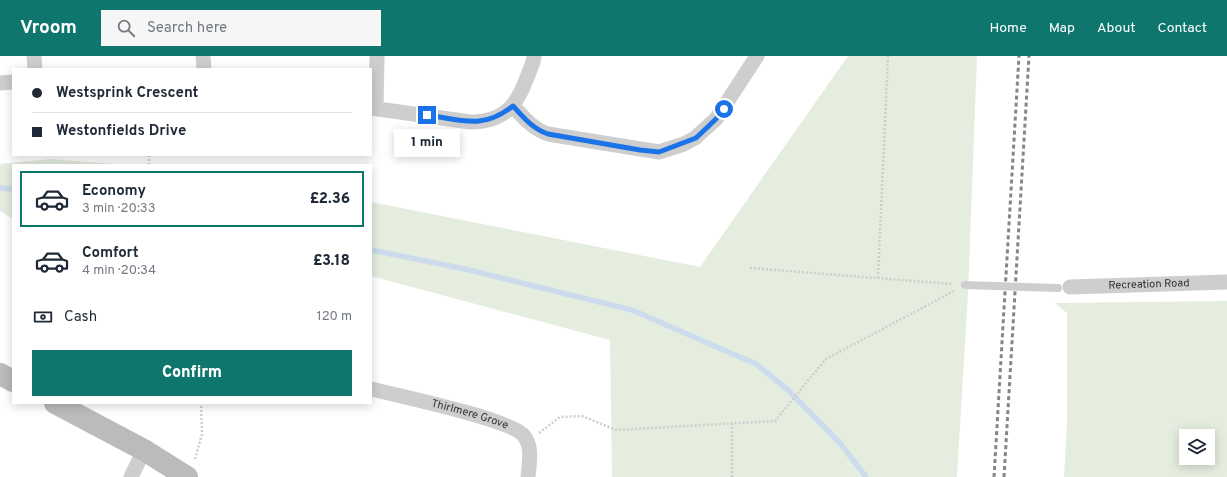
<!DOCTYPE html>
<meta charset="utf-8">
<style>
:root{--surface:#fff;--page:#f6f6f7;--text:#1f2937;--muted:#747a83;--line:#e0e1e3;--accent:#0f766e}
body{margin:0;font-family:Overpass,sans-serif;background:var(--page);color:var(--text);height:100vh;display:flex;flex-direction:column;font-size:15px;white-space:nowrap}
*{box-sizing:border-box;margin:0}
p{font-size:13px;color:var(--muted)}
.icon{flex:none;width:22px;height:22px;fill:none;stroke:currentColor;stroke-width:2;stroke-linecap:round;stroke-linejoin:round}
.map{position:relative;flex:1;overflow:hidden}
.drawer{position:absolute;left:12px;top:108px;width:360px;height:240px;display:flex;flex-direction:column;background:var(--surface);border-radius:0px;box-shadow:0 2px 10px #0003}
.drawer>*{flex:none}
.hud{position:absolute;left:12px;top:12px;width:360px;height:88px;border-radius:0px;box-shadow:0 2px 10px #0003;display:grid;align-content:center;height:88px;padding:0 20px;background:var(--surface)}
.buttons{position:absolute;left:1179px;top:373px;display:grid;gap:8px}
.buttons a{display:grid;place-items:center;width:36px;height:36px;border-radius:0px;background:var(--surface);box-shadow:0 2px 10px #0003;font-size:20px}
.end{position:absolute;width:18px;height:18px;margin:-9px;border:5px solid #1a73e8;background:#fff;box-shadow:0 0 0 2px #fff}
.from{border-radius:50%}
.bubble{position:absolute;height:28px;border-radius:0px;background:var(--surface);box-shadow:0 2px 10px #0003;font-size:13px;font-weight:800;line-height:28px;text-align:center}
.hud b{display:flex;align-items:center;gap:14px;height:38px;font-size:15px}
.hud b+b{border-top:1px solid var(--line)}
.hud i{width:10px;height:10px;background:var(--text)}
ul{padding:7px 0 0;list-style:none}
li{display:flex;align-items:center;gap:12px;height:56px;margin:0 8px 6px;padding:0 12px;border:2px solid transparent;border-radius:0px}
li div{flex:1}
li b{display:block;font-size:15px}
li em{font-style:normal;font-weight:800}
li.active{border-color:var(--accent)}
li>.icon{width:36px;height:36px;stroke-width:1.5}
.pay{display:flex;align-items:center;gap:10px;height:44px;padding:0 20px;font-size:15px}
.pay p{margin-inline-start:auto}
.cta{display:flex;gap:8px;margin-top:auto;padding:8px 20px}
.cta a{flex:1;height:46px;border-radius:0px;background:var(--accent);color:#fff;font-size:16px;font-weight:800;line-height:46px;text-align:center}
header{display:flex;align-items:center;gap:24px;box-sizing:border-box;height:56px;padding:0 20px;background:var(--accent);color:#fff}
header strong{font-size:19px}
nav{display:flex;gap:22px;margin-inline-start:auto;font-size:14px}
.search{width:280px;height:36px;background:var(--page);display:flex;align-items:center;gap:10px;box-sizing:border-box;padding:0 14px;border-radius:0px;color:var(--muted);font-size:15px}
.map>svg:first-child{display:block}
.green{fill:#e5eddf;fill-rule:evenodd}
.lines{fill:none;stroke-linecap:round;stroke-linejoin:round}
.stream{stroke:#ccdcec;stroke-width:5.5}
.path{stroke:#cecece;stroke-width:2.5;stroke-dasharray:2 2;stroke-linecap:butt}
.street{stroke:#cecece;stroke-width:15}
.secondary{stroke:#bbb;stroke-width:22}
.rail{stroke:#868686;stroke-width:3;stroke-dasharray:4 3;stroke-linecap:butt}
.lane-bridge{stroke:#cecece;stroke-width:8}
.route{stroke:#1a73e8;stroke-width:5}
.labels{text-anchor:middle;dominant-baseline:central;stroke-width:4;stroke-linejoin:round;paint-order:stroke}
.street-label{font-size:11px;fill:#313131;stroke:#fff}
</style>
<header>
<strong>Vroom</strong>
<div class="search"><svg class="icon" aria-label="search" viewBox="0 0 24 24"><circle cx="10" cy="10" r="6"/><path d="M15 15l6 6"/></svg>Search here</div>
<nav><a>Home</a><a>Map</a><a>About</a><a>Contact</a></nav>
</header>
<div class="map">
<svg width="1227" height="421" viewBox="0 0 1227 421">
<rect width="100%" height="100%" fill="#fff"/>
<!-- green -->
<g class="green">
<path d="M848 0H977L968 237 957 421H612L610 284 371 220V146L700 211Z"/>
<path d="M51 103 126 109H13V163L0 155V108Z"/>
<path d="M1227 245V421H1064L1067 369V257L1055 247ZM1186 380H1208V402H1186Z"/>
</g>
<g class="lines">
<!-- stream -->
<g class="stream">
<path d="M0 132 13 133"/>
<path d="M371 194 465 213 632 254 756 308 788 334 840 387 866 421"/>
</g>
<!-- path -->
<g class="path">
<path d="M149 99V109"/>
<path d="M750 212 952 228"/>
<path d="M878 222 888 0"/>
<path d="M539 377 560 361 582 360 616 374 775 365 826 303 954 235"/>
<path d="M195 403 202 378 201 347"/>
<path d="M732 421V368"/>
</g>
<!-- street -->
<g class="street">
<path d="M34 0 35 13"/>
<path d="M203 0 204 13"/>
<path d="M0 27 13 26"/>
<path d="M513 50C524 62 533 73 548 78L659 96 684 88 695 82 716 63 757 0"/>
<path d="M371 52 470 66C513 66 520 40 533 6L534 0"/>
<path d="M376 52 377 0"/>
<path id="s1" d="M1070 231 1227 226"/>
<path id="s2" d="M371 333C396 339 513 364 524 380 533 391 529 408 528 421"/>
<path d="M131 421 144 394"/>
</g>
<!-- secondary -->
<g class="secondary">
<path d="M0 318 13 325"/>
<path d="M55 347 144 394 187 421"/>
</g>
<!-- rail -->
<g class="rail">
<path d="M994 421 1019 0"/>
<path d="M1004 421 1029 0"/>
</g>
<!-- lane-bridge -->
<path class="lane-bridge" d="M965 229 1058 232"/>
</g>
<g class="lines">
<!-- route -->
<path class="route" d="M427 59C463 64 482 74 513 50 524 62 533 73 548 78L640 94 659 96 696 82 716 63 724 53"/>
</g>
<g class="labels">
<!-- street labels -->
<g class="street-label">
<text stroke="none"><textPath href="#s1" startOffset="79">Recreation Road</textPath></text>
<text stroke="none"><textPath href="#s2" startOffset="102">Thirlmere Grove</textPath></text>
</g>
</g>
</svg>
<div class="buttons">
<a><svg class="icon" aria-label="layers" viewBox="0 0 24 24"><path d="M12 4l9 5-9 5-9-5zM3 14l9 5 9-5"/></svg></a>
</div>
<i class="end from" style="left:724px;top:53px"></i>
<i class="end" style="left:427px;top:59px"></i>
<div class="bubble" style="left:394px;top:73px;width:66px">1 min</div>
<div class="hud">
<b><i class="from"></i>Westsprink Crescent</b>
<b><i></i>Westonfields Drive</b>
</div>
<section class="drawer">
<ul>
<li class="active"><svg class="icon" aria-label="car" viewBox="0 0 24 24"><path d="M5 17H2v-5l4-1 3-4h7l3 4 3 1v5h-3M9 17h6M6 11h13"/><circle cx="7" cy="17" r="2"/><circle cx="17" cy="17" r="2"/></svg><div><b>Economy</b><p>3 min · 20:33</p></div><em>£2.36</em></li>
<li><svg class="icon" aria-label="car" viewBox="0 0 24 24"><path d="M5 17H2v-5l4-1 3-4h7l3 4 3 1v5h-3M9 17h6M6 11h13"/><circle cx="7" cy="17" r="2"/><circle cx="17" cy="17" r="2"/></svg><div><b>Comfort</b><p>4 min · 20:34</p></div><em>£3.18</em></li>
</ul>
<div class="pay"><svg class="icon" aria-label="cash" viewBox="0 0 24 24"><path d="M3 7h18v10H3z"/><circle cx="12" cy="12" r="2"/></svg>Cash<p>120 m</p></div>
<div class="cta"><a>Confirm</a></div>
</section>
</div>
